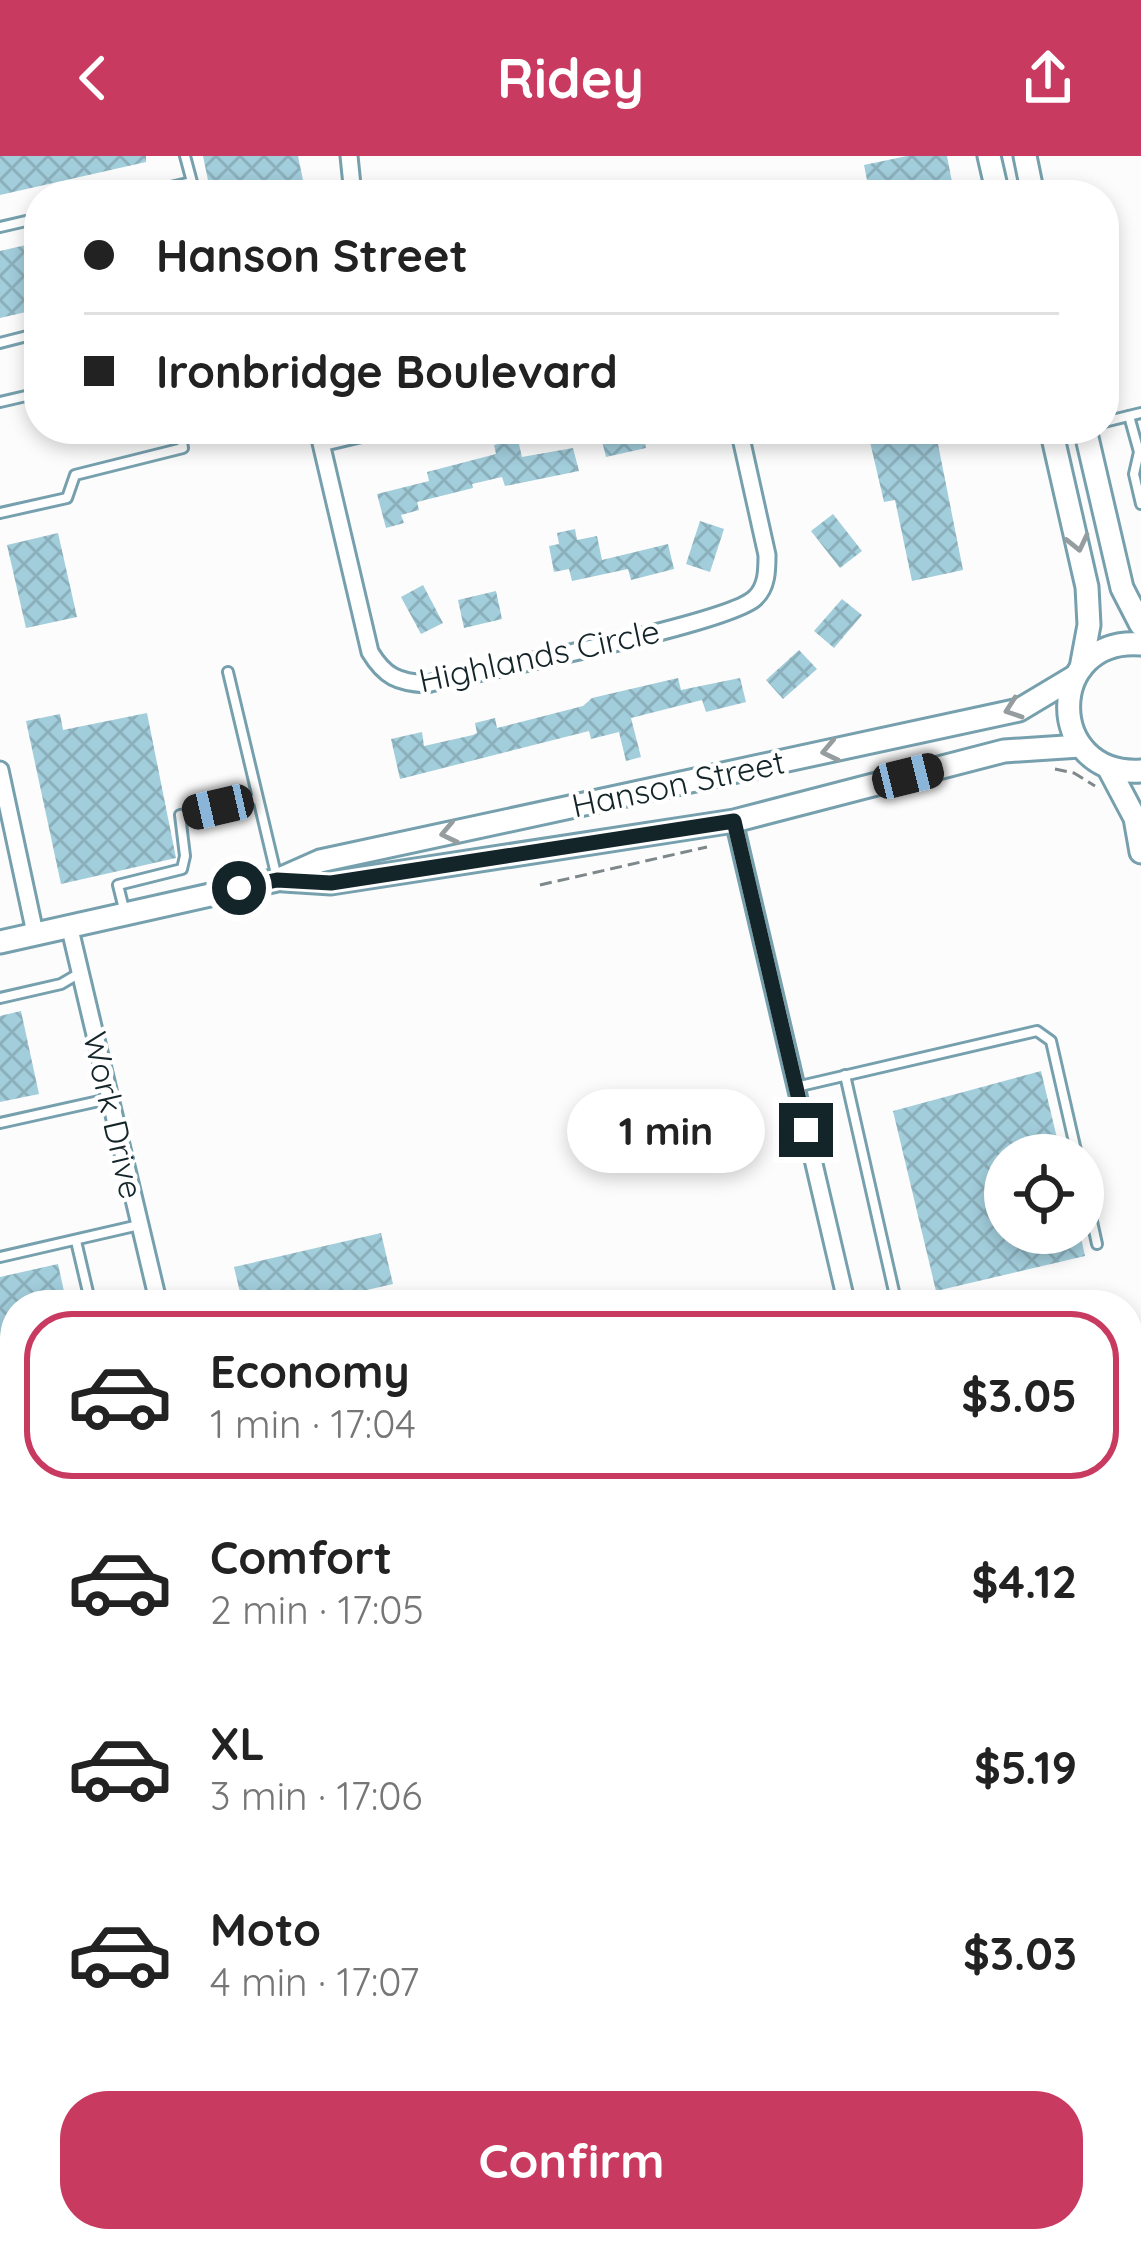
<!DOCTYPE html>
<meta charset="utf-8">
<style>
:root{--surface:#fff;--page:#f6f6f6;--text:#222;--muted:#767676;--line:#e0e0e0;--accent:#c93a61}
body{margin:0;font-family:Quicksand,sans-serif;background:var(--page);color:var(--text);height:100vh;display:flex;flex-direction:column;font-size:45px;white-space:nowrap}
*{box-sizing:border-box;margin:0}
p{font-size:39px;color:var(--muted)}
.icon{flex:none;width:66px;height:66px;fill:none;stroke:currentColor;stroke-width:2;stroke-linecap:round;stroke-linejoin:round}
.map{position:relative;flex:1;overflow:hidden}
.panel{position:absolute;left:0px;top:1134px;width:1143px;height:963px;display:flex;flex-direction:column;background:var(--surface);border-radius:48px 48px 0 0;box-shadow:0 6px 18px #0003}
.panel>*{flex:none}
.guide{position:absolute;left:24px;top:24px;width:1095px;height:264px;border-radius:48px;box-shadow:0 6px 18px #0003;display:grid;align-content:center;height:264px;padding:0 60px;background:var(--surface)}
.fabs{position:absolute;left:984px;top:978px;display:grid;gap:24px}
.fabs a{display:grid;place-items:center;width:120px;height:120px;border-radius:50%;background:var(--surface);box-shadow:0 6px 18px #0003;font-size:60px}
.end{position:absolute;width:54px;height:54px;margin:-27px;border:15px solid #14252a;background:#fff;box-shadow:0 0 0 6px #fff}
.from{border-radius:50%}
.bubble{position:absolute;height:84px;border-radius:42px;background:var(--surface);box-shadow:0 6px 18px #0003;font-size:39px;font-weight:800;line-height:84px;text-align:center}
.car{position:absolute;width:36px;height:72px;margin:-36px -18px;border-radius:15px;box-shadow:0 0 9px 3px #0007;background:linear-gradient(#222 24%,#8ab4d8 0 40%,#222 0 76%,#8ab4d8 0 86%,#222 0)}
.guide b{display:flex;align-items:center;gap:42px;height:114px;font-size:45px}
.guide b+b{border-top:3px solid var(--line)}
.guide i{width:30px;height:30px;background:var(--text)}
ul{padding:21px 0 0;list-style:none}
li{display:flex;align-items:center;gap:36px;height:168px;margin:0 24px 18px;padding:0 36px;border:6px solid transparent;border-radius:48px}
li div{flex:1}
li b{display:block;font-size:45px}
li em{font-style:normal;font-weight:800}
li.active{border-color:var(--accent)}
li>.icon{width:108px;height:108px;stroke-width:1.5}
.primary-button{display:flex;gap:24px;margin-top:auto;padding:24px 60px}
.primary-button a{flex:1;height:138px;border-radius:48px;background:var(--accent);color:#fff;font-size:48px;font-weight:800;line-height:138px;text-align:center}
header{display:flex;justify-content:space-between;align-items:center;height:156px;padding:0 60px;background:var(--accent);color:#fff;font-size:54px;font-weight:800}
.map>svg:first-child{display:block}
.building{fill:url(#building-cross-hatch)}
.lines{fill:none;stroke-linecap:round;stroke-linejoin:round}
.lane-casing{stroke:#76a0ad;stroke-width:14}
.street-casing{stroke:#76a0ad;stroke-width:21}
.secondary-casing{stroke:#76a0ad;stroke-width:27}
.path{stroke:#7e878a;stroke-width:3;stroke-dasharray:12 6;stroke-linecap:butt}
.lane{stroke:#fff;stroke-width:8}
.street{stroke:#fff;stroke-width:15}
.secondary{stroke:#fff;stroke-width:21}
.oneway{stroke:#959d9f}
.route{stroke:#14252a;stroke-width:15}
.labels{text-anchor:middle;dominant-baseline:central;stroke-width:9;stroke-linejoin:round;paint-order:stroke}
.street-label{font-size:33px;fill:#14252a;stroke:#fff}
</style>
<header><svg class="icon" aria-label="back" viewBox="0 0 24 24"><path d="M15 5l-7 7 7 7"/></svg>Ridey<svg class="icon" aria-label="share" viewBox="0 0 24 24"><path d="M12 15V3M7 8l5-5 5 5M5 13v7h14v-7"/></svg></header>
<div class="map">
<svg width="1141" height="2096" viewBox="0 0 1141 2096">
<defs>
<pattern id="building-cross-hatch" width="8" height="8" patternUnits="userSpaceOnUse" patternTransform="scale(3)"><rect width="8" height="8" fill="#a2cddb"/><path d="M0 0l8 8M0 8l8-8" fill="none" stroke="#8bb0bc"/></pattern>
</defs>
<rect width="100%" height="100%" fill="#fcfcfc"/>
<!-- building -->
<g class="building">
<path d="M0 0H146V6L0 39Z"/>
<path d="M203 0H298L304 29 256 39H211Z"/>
<path d="M907 0H947L952 26 891 39H870L864 9Z"/>
<path d="M39 86V153L0 162V95Z"/>
<path d="M617 273H642L646 292 606 301 600 277Z"/>
<path d="M867 273H935L963 414 912 425 895 344 884 346Z"/>
<path d="M518 284 522 301 573 292 579 315 505 330 502 321 472 328 473 332 417 346 419 354 401 359 404 367 386 372 377 338 429 325 427 316 496 298 494 289Z"/>
<path d="M833 358 862 395 840 412 811 375Z"/>
<path d="M700 365 724 373 710 416 686 408Z"/>
<path d="M575 373 577 384 597 380 602 404 668 388 674 413 631 424 628 413 572 425 569 413 554 416 549 390 559 388 557 377Z"/>
<path d="M58 377 77 461 26 472 7 389Z"/>
<path d="M423 429 443 467 421 478 401 441Z"/>
<path d="M496 435 502 463 464 472 458 444Z"/>
<path d="M842 443 862 459 834 492 814 475Z"/>
<path d="M799 494 817 513 783 543 766 524Z"/>
<path d="M678 522 681 534 740 522 746 546 706 556 702 544 631 562 641 601 626 605 619 576 591 583 589 575 400 623 391 583 422 576 424 590 473 579 477 577 475 567 495 562 497 572 583 550 592 542Z"/>
<path d="M147 557 176 702 61 728 26 565 60 558 63 574Z"/>
<path d="M21 855 39 938 0 946V860Z"/>
<path d="M1041 915 1061 999H1005V1077H1080L1085 1100 936 1135 893 955Z"/>
<path d="M381 1077 393 1128 301 1149H243L234 1111Z"/>
<path d="M58 1108 67 1149H15V1249L0 1253V1121Z"/>
<path d="M15 1755V1879L0 1883V1758Z"/>
<path d="M449 2082H643V2088L608 2096H452Z"/>
<path d="M822 2082H901L904 2096H787V2090Z"/>
</g>
<g class="lines">
<!-- lane casing -->
<g class="lane-casing">
<g id="lane">
<path d="M136 39 192 26 185 0"/>
<path d="M0 71 39 62"/>
<path d="M0 187 39 177"/>
<path d="M0 246 39 237"/>
<path d="M1129 260 1139 296 1134 318 1141 348"/>
<path d="M1104 266 1141 257"/>
<path d="M0 357 67 342 75 319 183 292 180 273"/>
<path d="M228 516 277 722"/>
<path d="M125 757 118 729 182 713 185 700 180 659 256 643"/>
<path d="M0 842 61 828 78 818"/>
<path d="M845 919 897 1149"/>
<path d="M796 931 1037 875 1051 885 1077 999"/>
<path d="M0 967 108 943"/>
<path d="M1083 1025 1097 1088"/>
<path d="M76 1085 91 1149"/>
<path d="M0 1101 139 1069"/>
<path d="M0 1325 15 1321"/>
<path d="M0 1478 15 1474"/>
<path d="M0 1589 13 1645"/>
<path d="M0 1657 15 1654 14 1645"/>
<path d="M1128 1693 1141 1690"/>
<path d="M1128 1815 1141 1812"/>
<path d="M1128 1869 1141 1866"/>
<path d="M0 1937 9 1979"/>
<path d="M1128 2060 1141 2057"/>
<path d="M410 2082 413 2096"/>
<path d="M986 2092 1030 2082"/>
</g>
</g>
<!-- street casing -->
<g class="street-casing">
<g id="street">
<path d="M349 0 353 39"/>
<path d="M380 273 321 287 370 496C385 521 398 526 426 528 478 516 729 468 755 442 767 431 767 414 767 399L739 273"/>
<path d="M0 614 35 777"/>
<path d="M734 665 847 1149"/>
<path d="M69 769 159 1149"/>
<path d="M1128 1638 1141 1635"/>
<path d="M0 1715 15 1712"/>
<path d="M377 2082 380 2096"/>
<path d="M984 2082 987 2096"/>
</g>
</g>
<!-- secondary casing -->
<g class="secondary-casing">
<g id="secondary">
<path d="M989 0 998 39"/>
<path d="M1025 0 1033 39"/>
<path d="M1051 273 1087 431 1089 469 1081 512"/>
<path d="M1085 273 1122 432 1141 469"/>
<path d="M1141 488C1045 480 1044 621 1141 615"/>
<path d="M1108 611 1135 662 1141 696"/>
<path d="M284 724 331 727 734 665 1004 595 1080 590"/>
<path d="M0 786 277 724 320 705 1019 554 1074 521"/>
</g>
</g>
<!-- path -->
<g class="path">
<path d="M1055 613 1074 617 1095 630"/>
<path d="M540 729 707 691"/>
</g>
<!-- lane -->
<use href="#lane" class="lane"/>
<!-- street -->
<use href="#street" class="street"/>
<!-- secondary -->
<use href="#secondary" class="secondary"/>
</g>
<!-- one-way arrows -->
<defs><path id="oneway-chevron" d="M-2-3.5L2.5 0L-2 3.5" fill="none" stroke-width="1.6" stroke-linecap="round" stroke-linejoin="round" transform="scale(3)"/></defs>
<g class="oneway">
<use href="#oneway-chevron" transform="translate(1078 387) rotate(77)"/>
<use href="#oneway-chevron" transform="translate(1013 553) rotate(161)"/>
<use href="#oneway-chevron" transform="translate(830 595) rotate(168)"/>
<use href="#oneway-chevron" transform="translate(449 677) rotate(168)"/>
</g>
<g class="lines">
<!-- route -->
<path class="route" d="M239 732 277 724 331 727 734 665 806 974"/>
</g>
<g class="labels">
<!-- street labels -->
<g class="street-label">
<text transform="translate(539 499) rotate(-12)">Highlands Circle</text>
<text transform="translate(678 627) rotate(-12)">Hanson Street</text>
<text transform="translate(114 959) rotate(77)">Work Drive</text>
</g>
</g>
</svg>
<div class="fabs">
<a><svg class="icon" aria-label="locate" viewBox="0 0 24 24"><circle cx="12" cy="12" r="6"/><path d="M12 2v4M12 18v4M2 12h4M18 12h4"/></svg></a>
</div>
<i class="end from" style="left:239px;top:732px"></i>
<i class="end" style="left:806px;top:974px"></i>
<div class="bubble" style="left:567px;top:933px;width:198px">1 min</div>
<i class="car" style="left:908px;top:620px;rotate:76deg"></i>
<i class="car" style="left:218px;top:651px;rotate:257deg"></i>
<div class="guide">
<b><i class="from"></i>Hanson Street</b>
<b><i></i>Ironbridge Boulevard</b>
</div>
<section class="panel">
<ul>
<li class="active"><svg class="icon" aria-label="car" viewBox="0 0 24 24"><path d="M5 17H2v-5l4-1 3-4h7l3 4 3 1v5h-3M9 17h6M6 11h13"/><circle cx="7" cy="17" r="2"/><circle cx="17" cy="17" r="2"/></svg><div><b>Economy</b><p>1 min · 17:04</p></div><em>$3.05</em></li>
<li><svg class="icon" aria-label="car" viewBox="0 0 24 24"><path d="M5 17H2v-5l4-1 3-4h7l3 4 3 1v5h-3M9 17h6M6 11h13"/><circle cx="7" cy="17" r="2"/><circle cx="17" cy="17" r="2"/></svg><div><b>Comfort</b><p>2 min · 17:05</p></div><em>$4.12</em></li>
<li><svg class="icon" aria-label="car" viewBox="0 0 24 24"><path d="M5 17H2v-5l4-1 3-4h7l3 4 3 1v5h-3M9 17h6M6 11h13"/><circle cx="7" cy="17" r="2"/><circle cx="17" cy="17" r="2"/></svg><div><b>XL</b><p>3 min · 17:06</p></div><em>$5.19</em></li>
<li><svg class="icon" aria-label="car" viewBox="0 0 24 24"><path d="M5 17H2v-5l4-1 3-4h7l3 4 3 1v5h-3M9 17h6M6 11h13"/><circle cx="7" cy="17" r="2"/><circle cx="17" cy="17" r="2"/></svg><div><b>Moto</b><p>4 min · 17:07</p></div><em>$3.03</em></li>
</ul>
<div class="primary-button"><a>Confirm</a></div>
</section>
</div>
